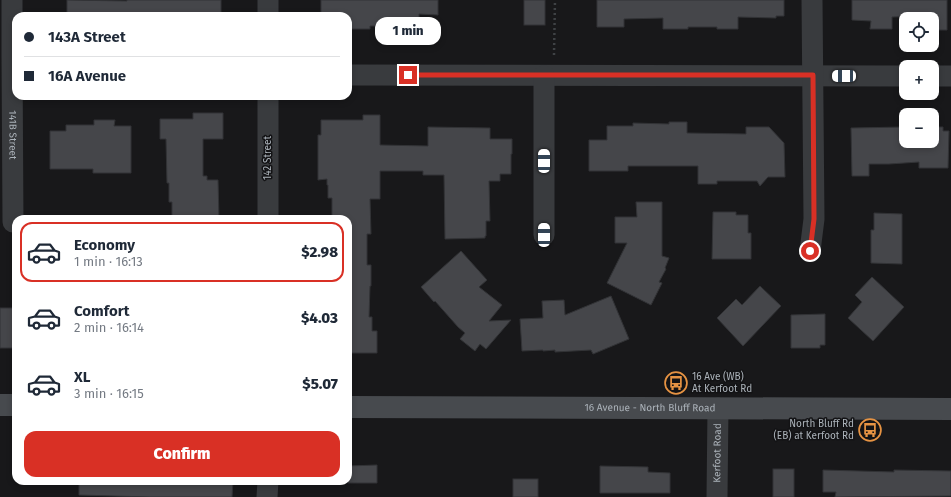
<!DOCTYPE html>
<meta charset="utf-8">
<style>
:root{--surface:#fff;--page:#f6f6f7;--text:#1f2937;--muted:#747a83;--line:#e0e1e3;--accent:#d93025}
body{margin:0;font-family:"Fira Sans",sans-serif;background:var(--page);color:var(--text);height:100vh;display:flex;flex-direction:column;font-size:15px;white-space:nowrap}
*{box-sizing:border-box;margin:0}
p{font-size:13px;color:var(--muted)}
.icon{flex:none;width:22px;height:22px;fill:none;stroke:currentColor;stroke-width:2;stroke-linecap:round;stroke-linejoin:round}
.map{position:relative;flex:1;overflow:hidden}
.panel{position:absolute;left:12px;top:215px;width:340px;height:270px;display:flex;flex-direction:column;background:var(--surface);border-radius:12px;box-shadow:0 2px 6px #0003}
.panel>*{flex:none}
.guide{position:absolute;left:12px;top:12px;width:340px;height:88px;border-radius:12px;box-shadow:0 2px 6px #0003;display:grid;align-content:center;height:88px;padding:0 12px;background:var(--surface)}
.controls{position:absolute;left:899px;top:12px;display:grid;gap:8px}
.controls a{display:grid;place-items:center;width:40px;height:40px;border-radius:8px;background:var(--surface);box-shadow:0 2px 6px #0003;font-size:20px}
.end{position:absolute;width:18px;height:18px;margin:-9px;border:5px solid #d93025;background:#fff;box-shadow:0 0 0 2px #fff}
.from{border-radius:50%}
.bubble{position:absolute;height:28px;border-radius:12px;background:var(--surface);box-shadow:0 2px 6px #0003;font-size:13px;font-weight:800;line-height:28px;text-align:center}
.car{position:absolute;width:12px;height:24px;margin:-12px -6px;border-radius:5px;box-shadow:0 0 3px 1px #0007;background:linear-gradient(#fff 24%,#345 0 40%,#fff 0 76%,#345 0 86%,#fff 0)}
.guide b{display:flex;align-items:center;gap:14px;height:38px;font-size:15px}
.guide b+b{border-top:1px solid var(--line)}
.guide i{width:10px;height:10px;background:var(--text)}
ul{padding:7px 0 0;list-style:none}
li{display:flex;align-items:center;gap:12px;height:60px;margin:0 8px 6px;padding:0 4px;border:2px solid transparent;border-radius:12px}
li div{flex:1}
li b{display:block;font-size:15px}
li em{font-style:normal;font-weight:800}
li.on{border-color:var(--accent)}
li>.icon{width:36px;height:36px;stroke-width:1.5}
.button{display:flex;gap:8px;margin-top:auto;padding:8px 12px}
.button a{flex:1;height:46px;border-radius:12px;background:var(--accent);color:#fff;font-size:16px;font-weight:800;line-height:46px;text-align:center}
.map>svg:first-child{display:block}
.building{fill:#45464a;stroke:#323336}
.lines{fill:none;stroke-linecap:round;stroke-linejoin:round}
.path{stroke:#3f4245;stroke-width:2.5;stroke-dasharray:2 3;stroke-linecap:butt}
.minor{stroke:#393b3e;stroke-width:21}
.secondary{stroke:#474a4e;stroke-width:22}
.route{stroke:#d93025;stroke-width:5}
.labels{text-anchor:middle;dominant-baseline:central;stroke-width:3;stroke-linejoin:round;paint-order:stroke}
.street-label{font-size:10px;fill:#abb2b9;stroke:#131315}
.poi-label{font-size:10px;fill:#abb2b9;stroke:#131315;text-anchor:start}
</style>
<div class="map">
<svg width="951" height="497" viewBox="0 0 951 497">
<rect width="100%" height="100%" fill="#18181a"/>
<!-- building -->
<g class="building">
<path d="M67 0 127 1V0H221V16H67Z"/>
<path d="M321 0H438V15L419 14V26H370V29H348V16H321Z"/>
<rect x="524" y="0" width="21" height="25"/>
<path d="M597 0H784V16H776V18L738 17V29H717V27H688V29H663V18L624 19V27H597Z"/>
<path d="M852 0H947V30H932V19H924V16L892 17V29H870L871 21 852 20Z"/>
<path d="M193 113H223V139H203V176H207V180H218L219 219H172V202H169V183H167L166 139H160V119H193Z"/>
<path d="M363 115H380V145L428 146V127L490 128V139H512V154H511V174H500V181H489L490 221H486V236H485V238L445 239 444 175H423V171H380V199H370L371 234H367V265H371V286H370L369 317H372V331H377V353H348V219H332V198H328V185H327V179L318 180V135H321V120H363Z"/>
<path d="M94 120H115L114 126H131V173H93V169H50V131H66V125H94Z"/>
<path d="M669 122H687V133L746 134V127H769L784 143 785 177H768L760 186 757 181H717V184H698V166H628V171H589V140H607V126H633V123L669 124Z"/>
<path d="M904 127H906V141H932V127H943V131H949L948 168H919V162L889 164H869V176H852L851 128Z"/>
<path d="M636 202H662V256L669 258 665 268 666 269 659 282 662 283 651 305 607 283 627 243H615V217H637Z"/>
<path d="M713 212H736V215H748V233H751V259H712Z"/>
<path d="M874 213 902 214V264L871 263V230H874Z"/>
<path d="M461 251 487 280 479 287 502 305 489 321 511 320 486 349 480 344 475 351 460 339 465 333 458 327 435 301 434 302 421 287Z"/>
<path d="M872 277 904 307 873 341 848 318 862 302 855 295Z"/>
<path d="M760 286 781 306 743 346 717 318 736 299 742 305Z"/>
<path d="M611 296 629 339 593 354 591 350 555 352V350L543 351V350L522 351 520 319 543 318 542 301 564 300 565 315Z"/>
<rect x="0" y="308" width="15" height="40"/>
<path d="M825 314V345H820V348H791V315Z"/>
<path d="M377 465V483H348V466Z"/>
<path d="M600 466 648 467V472L670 473V493H600Z"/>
<rect x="773" y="469" width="21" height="28"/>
<path d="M823 470 894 472V470L951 471V496L835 497 836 492H823Z"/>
<rect x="513" y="479" width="25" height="18"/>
<path d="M79 481H233L232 497H149L79 495Z"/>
</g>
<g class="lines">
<!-- path -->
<path class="path" d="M554 55 555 0"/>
<!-- minor -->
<g class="minor">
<path id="s1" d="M12 0V56L13 222"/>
<path d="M268 16V0"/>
<path d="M348 75 906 76"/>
<path d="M544 76V235"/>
<path d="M932 76H951"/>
<path d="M268 219V96"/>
<path d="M810 251 814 219 812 0"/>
<path d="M267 497 268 481"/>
<path id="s2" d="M717 497 718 408"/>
</g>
<!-- secondary -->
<g class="secondary">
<path d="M0 405H16"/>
<path id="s3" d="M348 407 951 409"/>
</g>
</g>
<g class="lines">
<!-- route -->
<path class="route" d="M408 75H813L814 219 810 251"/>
</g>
<!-- icons -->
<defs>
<g id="bus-ring" transform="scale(1.15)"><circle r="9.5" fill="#131315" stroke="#e69343" stroke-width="1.5"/><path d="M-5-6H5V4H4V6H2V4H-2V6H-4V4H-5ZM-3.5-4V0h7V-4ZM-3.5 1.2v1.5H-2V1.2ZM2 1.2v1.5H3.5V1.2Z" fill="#e69343"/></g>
</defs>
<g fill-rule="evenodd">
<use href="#bus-ring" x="676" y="383"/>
<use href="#bus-ring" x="870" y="430"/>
</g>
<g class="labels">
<!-- street labels -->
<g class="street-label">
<text stroke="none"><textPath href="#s1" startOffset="135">141B Street</textPath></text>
<text transform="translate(268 158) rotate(-90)">142 Street</text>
<text stroke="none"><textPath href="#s3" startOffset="302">16 Avenue - North Bluff Road</textPath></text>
<text stroke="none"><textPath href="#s2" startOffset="44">Kerfoot Road</textPath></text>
</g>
<!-- poi labels -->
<g class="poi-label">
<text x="692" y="377">16 Ave (WB)<tspan x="692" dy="12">At Kerfoot Rd</tspan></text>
<text x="854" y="424" text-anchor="end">North Bluff Rd<tspan x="854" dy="12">(EB) at Kerfoot Rd</tspan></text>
</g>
</g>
</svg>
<div class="controls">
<a><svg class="icon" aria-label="locate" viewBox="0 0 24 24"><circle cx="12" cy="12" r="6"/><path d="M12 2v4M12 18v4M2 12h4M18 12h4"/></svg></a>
<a>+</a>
<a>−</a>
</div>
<i class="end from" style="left:810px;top:251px"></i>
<i class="end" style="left:408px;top:75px"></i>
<div class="bubble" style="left:375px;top:17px;width:66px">1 min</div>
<i class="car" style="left:844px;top:76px;rotate:270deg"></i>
<i class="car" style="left:544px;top:161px;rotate:0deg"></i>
<i class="car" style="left:544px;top:235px;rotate:0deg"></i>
<div class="guide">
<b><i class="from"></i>143A Street</b>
<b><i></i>16A Avenue</b>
</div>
<section class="panel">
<ul>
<li class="on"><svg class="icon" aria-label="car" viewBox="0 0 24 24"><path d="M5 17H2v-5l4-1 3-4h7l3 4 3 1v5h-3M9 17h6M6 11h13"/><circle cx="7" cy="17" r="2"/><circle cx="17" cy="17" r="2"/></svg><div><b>Economy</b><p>1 min · 16:13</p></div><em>$2.98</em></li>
<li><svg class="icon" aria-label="car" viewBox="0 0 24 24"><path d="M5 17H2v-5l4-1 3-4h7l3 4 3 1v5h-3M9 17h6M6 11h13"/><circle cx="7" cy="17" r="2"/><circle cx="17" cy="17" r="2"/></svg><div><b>Comfort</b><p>2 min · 16:14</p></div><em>$4.03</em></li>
<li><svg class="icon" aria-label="car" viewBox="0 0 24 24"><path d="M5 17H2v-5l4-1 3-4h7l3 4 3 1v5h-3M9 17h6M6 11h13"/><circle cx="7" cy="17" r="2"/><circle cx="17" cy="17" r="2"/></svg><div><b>XL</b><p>3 min · 16:15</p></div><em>$5.07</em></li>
</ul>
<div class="button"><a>Confirm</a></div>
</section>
</div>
